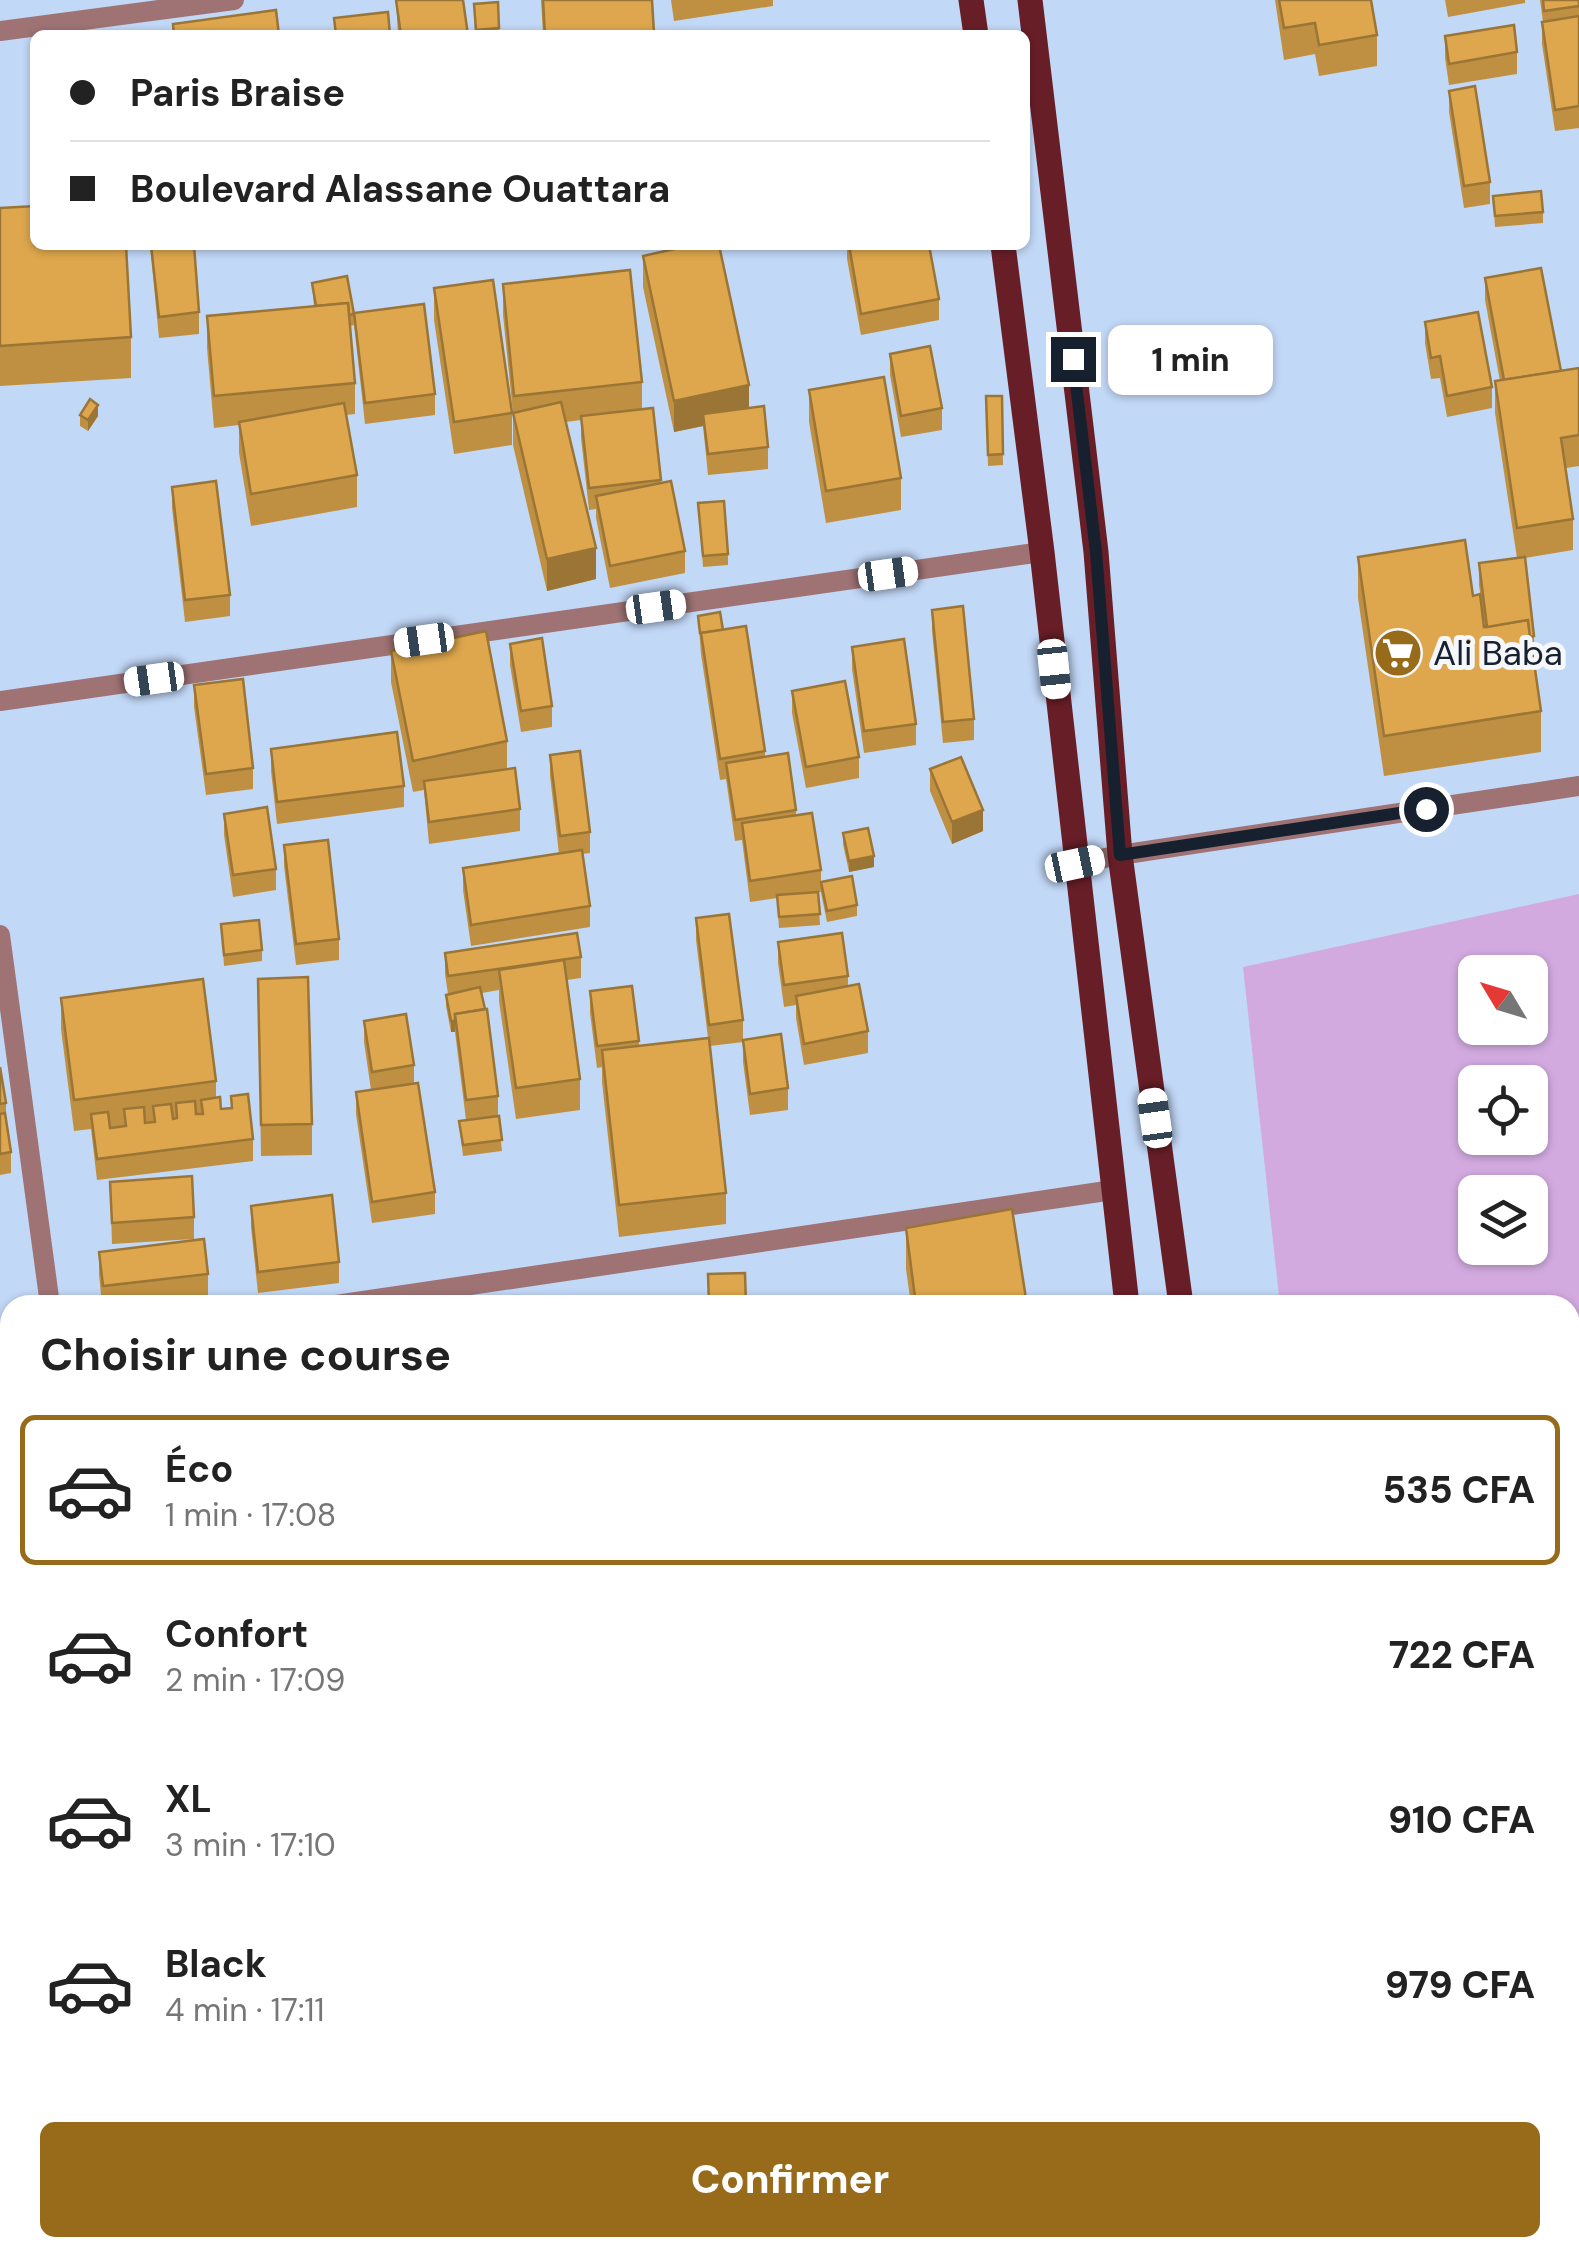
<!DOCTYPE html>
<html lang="fr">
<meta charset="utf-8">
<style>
:root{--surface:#fff;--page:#f6f6f6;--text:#222;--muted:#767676;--line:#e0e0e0;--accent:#976b19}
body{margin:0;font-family:"DM Sans",sans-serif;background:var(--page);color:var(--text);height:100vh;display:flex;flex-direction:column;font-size:38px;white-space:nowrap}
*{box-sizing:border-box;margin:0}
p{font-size:32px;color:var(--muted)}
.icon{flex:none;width:55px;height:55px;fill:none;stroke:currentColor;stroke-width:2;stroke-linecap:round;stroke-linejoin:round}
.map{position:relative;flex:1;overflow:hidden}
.sheet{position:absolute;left:0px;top:1295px;width:1580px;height:962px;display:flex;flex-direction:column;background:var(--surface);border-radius:30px 30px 0 0;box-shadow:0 2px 8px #0004}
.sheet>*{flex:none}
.banner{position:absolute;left:30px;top:30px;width:1000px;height:220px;border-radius:15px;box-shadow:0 2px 8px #0004;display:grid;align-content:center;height:220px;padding:0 40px;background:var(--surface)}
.needle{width:65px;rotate:308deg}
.controls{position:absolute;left:1458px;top:955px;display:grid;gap:20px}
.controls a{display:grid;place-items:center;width:90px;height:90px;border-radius:15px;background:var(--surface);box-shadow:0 2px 8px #0004;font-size:50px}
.end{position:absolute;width:45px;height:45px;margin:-22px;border:12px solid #16202e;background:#fff;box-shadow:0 0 0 5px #fff}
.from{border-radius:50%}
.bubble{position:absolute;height:70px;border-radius:15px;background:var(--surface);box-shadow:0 2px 8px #0004;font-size:32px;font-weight:800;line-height:70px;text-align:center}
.car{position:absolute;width:30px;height:60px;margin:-30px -15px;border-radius:12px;box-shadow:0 0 8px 2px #0007;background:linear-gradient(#fff 24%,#345 0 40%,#fff 0 76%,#345 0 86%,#fff 0)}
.banner b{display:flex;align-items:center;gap:35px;height:95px;font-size:38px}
.banner b+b{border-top:2px solid var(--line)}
.banner i{width:25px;height:25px;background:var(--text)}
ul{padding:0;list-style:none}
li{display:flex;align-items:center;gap:30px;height:150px;margin:0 20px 15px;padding:0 20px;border:5px solid transparent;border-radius:15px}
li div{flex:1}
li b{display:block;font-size:38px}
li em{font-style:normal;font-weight:800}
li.current{border-color:var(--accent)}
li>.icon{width:90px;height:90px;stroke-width:1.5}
h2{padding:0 40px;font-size:45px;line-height:120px}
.cta{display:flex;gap:20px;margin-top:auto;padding:20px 40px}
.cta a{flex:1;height:115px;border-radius:15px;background:var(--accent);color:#fff;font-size:40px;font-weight:800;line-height:115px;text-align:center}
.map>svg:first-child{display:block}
.green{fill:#d2aae0;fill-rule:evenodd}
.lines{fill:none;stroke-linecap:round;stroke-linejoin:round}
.minor{stroke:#9f7374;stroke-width:20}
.primary{stroke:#681e27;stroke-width:25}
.wall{fill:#bf9042}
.shaded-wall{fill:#9b7536}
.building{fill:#dea74d;stroke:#9b7536;stroke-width:2.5}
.route{stroke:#16202e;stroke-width:12}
.labels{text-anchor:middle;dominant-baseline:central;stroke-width:10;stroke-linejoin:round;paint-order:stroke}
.poi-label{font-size:35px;fill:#16202e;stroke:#f5f7fb;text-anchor:start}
</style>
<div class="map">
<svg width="1579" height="2256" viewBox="0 0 1579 2256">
<rect width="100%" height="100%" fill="#c2d8f7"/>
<!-- green -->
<path class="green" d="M1579 894V2256H1386L1385 2248H1570V1305H1280L1243 967ZM1475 972H1530V1028H1475ZM1475 1082H1530V1138H1475ZM1475 1192H1530V1248H1475Z"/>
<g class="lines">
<!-- minor -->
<g class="minor">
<path d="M0 31 234 0"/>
<path d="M0 701 1042 552"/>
<path d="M1075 864 1120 855 1579 786"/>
<path d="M0 935 50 1305"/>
<path d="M336 1305 1113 1190"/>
<path d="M0 1354 10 1352"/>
<path d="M0 2135 10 2134"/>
<path d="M177 2248 178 2256"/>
</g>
<!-- primary -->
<g class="primary">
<path d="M971 0 976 35"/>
<path d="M1030 0 1096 552 1120 855 1181 1305"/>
<path d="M1003 245 1042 552 1127 1305"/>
<path d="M1246 2248 1247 2256"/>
<path d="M1305 2248 1306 2256"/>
</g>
</g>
<!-- wall -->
<g class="wall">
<path d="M396 0 468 35H398Z"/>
<path d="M541 0H652L654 35H543Z"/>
<path d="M671 0H773V6L674 21Z"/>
<path d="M1275 0H1371L1377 35V66L1319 76 1315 54 1284 60Z"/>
<path d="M1445 0H1525V3L1448 17Z"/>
<path d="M1540 0H1579V128L1555 131 1542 44V22H1543Z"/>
<path d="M498 2 499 35H475L474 4Z"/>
<path d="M1445 36 1517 52V74L1449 85 1445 58Z"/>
<path d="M1449 91 1490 182V204L1464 208 1449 112Z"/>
<path d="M1493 196 1543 212V223L1495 227Z"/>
<path d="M0 208 131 337V378L0 386Z"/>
<path d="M150 245H194L199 312V334L159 338Z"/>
<path d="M847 245H929L939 299V320L861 335 847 259Z"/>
<path d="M643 256 749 408 768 447V469L708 475 703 426 674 432 643 287Z"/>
<path d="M1485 278 1561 371 1579 368V466L1566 468 1573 519V550L1525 558 1534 636V658L1541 711V752L1384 776 1358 598V557L1473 596 1485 627 1479 585V563L1517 558 1495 413V381H1500L1485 300Z"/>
<path d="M312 283 354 313 435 394V415L365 424 354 325 350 326 355 383V414L346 415 357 475V507L251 526 239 453V425L214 428 207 348V316L314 306Z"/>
<path d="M503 284 642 382V409L653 408 661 483 685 551V573L610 588 596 518V509L589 510 581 438V420L566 422 596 579 547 591 513 445V413L503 315Z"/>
<path d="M434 288 512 413V445L454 454 434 320Z"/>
<path d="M1425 322 1492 387V408L1447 417 1440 378 1431 379 1425 343Z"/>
<path d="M890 354 942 408V430L901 437 890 375Z"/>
<path d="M809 390 901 478V510L826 523 809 422Z"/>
<path d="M986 396H1002L1003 465 988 466Z"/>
<path d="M80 415 98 416 88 431 80 426Z"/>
<path d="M172 487 230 595V616L185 622 172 508Z"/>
<path d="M698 503 728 554V565L703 567Z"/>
<path d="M932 610 974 719V740L943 743 932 631Z"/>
<path d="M698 616 723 630 765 751V756L796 810V815L821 870V892H818L820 925 779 928 777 898 750 902 742 840 735 841 726 779 720 780 701 654Z"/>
<path d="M510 644 552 706V727L521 732 510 665Z"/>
<path d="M852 647 916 724V745L864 753 852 669Z"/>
<path d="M391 651 507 741V769L520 809V831L429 844 424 790 413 792 391 682Z"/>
<path d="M194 685 253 768V789L206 795 194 707Z"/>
<path d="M792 691 859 757V778L806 788 792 713Z"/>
<path d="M271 749 404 786V807L277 824 271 771Z"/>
<path d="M550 755 590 832V853L582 854 590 906V927L471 946 463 890V868L559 854 550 776Z"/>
<path d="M930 769 983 831 952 844 930 791Z"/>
<path d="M224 814 276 869V890L233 897 224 835Z"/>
<path d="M843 833 874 867 849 872 843 844Z"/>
<path d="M284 845 339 939V960L296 965 284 866Z"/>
<path d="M821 882 857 905V916L827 922 821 893Z"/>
<path d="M696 918 743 1020V1042L710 1046 726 1193V1224L619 1237 602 1082V1067L597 1068 590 1013V991L639 1041V1046L708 1038 696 940Z"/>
<path d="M221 924 262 950V961L224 966Z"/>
<path d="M778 942 848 976V986L868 1031V1053L804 1065 796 1018V1005L784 1007 778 963Z"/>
<path d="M445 953 581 957V978L567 980 580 1079V1110L516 1119 499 1001V990L482 993 498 1096V1116L502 1151 463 1156 459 1121 466 1120 455 1032H451L446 1006V995L448 994 445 974Z"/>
<path d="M258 979 312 1124V1155L261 1156Z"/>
<path d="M61 998 216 1081V1098L221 1109 231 1108V1096L253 1139V1161L97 1180 91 1129 74 1131 61 1029Z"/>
<path d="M364 1021 414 1065V1083L435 1192V1214L372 1223 356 1114V1092L371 1090 364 1042Z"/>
<path d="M743 1040 788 1088V1110L750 1115 743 1062Z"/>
<path d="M0 1067 6 1103V1120L11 1152V1173L0 1175Z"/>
<path d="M110 1182 194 1217V1239L112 1244Z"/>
<path d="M251 1206 339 1262V1283L258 1293 251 1227Z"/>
<path d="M906 1228 1027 1305H911L906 1269Z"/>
<path d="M99 1252 208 1274V1295L128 1305H102L99 1274Z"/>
<path d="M10 1665V2031L0 1954V1666Z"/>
<path d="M546 2248H682L683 2256H547Z"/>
</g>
<!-- shaded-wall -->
<g class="shaded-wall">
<path d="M749 385V416L703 414V426L674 432V401Z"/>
<path d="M98 405V416L88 431V420Z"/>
<path d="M596 548V579L547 591V559Z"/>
<path d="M983 810V831L952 844V822Z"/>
<path d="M874 856V867L849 872V861Z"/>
<rect x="451" y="1021" width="4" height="11"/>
</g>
<!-- building -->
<g class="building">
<path d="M396 0H463L468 35H401Z"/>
<path d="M543 0H652L654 33 629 35H545Z"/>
<path d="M1279 0H1371L1377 35 1319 45 1315 23 1284 28Z"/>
<path d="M1543 0H1579V6L1544 11Z"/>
<path d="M498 2 499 28 476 30 474 4Z"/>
<path d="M276 10 279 35H174L173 24Z"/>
<path d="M388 12 390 35H336L334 18Z"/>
<path d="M1579 16V106L1555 110 1542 22Z"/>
<path d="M1514 25 1517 52 1449 64 1445 36Z"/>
<path d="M1475 86 1490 182 1464 186 1449 91Z"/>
<path d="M1541 191 1543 212 1495 216 1493 196Z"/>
<path d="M35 206V245H126L131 337 0 346V208Z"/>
<path d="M151 245H194L199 312 159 317Z"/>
<path d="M692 245H719L749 385 674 401 643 256Z"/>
<path d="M849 245H929L939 299 861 314Z"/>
<path d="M1541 268 1561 371 1504 380 1485 278Z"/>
<path d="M630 270 642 382 514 396 503 284Z"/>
<path d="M347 276 354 314 349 315 348 303 316 306 312 283Z"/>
<path d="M493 280 512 413 454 422 434 288Z"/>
<path d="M348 303 355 383 214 396 207 316Z"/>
<path d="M424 304 435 394 365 403 354 313Z"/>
<path d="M1478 312 1492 387 1447 396 1440 356 1431 358 1425 322Z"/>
<path d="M930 346 942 408 901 416 890 354Z"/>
<path d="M1579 368V435L1561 438 1573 519 1517 528 1495 381Z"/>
<path d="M884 377 901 478 826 491 809 390Z"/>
<path d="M986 396H1002L1003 454 988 455Z"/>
<path d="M90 399 98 405 88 420 80 415Z"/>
<path d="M561 402 596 548 547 559 513 413Z"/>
<path d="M344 403 357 475 251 494 239 422Z"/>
<path d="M764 406 768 447 708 454 703 414Z"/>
<path d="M653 408 661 480 589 488 581 416Z"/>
<path d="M216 481 230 595 185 600 172 487Z"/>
<path d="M671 481 685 551 610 566 596 496Z"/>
<path d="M724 501 728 554 703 556 698 503Z"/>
<path d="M1465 540 1473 596 1480 594 1484 627 1528 620 1541 711 1384 736 1358 557Z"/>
<path d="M1525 557 1534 636 1530 637 1528 620 1487 627 1479 563Z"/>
<path d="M963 606 974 719 943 722 932 610Z"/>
<path d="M720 612 723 630 700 633 698 616Z"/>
<path d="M746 626 765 751 720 759 701 633Z"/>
<path d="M486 631 507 741 413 761 391 651Z"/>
<path d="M542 638 552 706 521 711 510 644Z"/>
<path d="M904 639 916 724 864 731 852 647Z"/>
<path d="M243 679 253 768 206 774 194 685Z"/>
<path d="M845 681 859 757 806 767 792 691Z"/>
<path d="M397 732 404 786 277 802 271 749Z"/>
<path d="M580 751 590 832 560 836 550 755Z"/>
<path d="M788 753 796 810 735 820 726 763Z"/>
<path d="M961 757 983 810 952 822 930 769Z"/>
<path d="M515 768 520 809 429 822 424 781Z"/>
<path d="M267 807 276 869 233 875 224 814Z"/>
<path d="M812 813 821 870 750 881 742 823Z"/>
<path d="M868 828 874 856 849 861 843 833Z"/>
<path d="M328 840 339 939 296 944 284 845Z"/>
<path d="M582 850 590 906 471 925 463 868Z"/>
<path d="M852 876 857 905 827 911 821 882Z"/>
<path d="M818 892 820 914 779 917 777 895Z"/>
<path d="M729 914 743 1020 709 1025 696 918Z"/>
<path d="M259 920 262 950 224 955 221 924Z"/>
<path d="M577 933 581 957 448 976 445 953Z"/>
<path d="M842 933 848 976 784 985 778 942Z"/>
<path d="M564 960 580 1079 516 1088 499 970Z"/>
<path d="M308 977 312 1124 261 1125 258 979Z"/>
<path d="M203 979 216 1081 74 1100 61 998Z"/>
<path d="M859 984 868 1031 804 1044 796 996Z"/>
<path d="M632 986 639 1041 597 1046 590 991Z"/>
<path d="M480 987 485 1009 455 1014V1021H451L446 995Z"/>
<path d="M487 1009 498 1096 466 1100 455 1014Z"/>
<path d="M406 1014 414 1065 372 1072 364 1021Z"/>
<path d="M781 1034 788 1088 750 1094 743 1040Z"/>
<path d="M709 1038 726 1193 619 1205 602 1050Z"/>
<path d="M0 1067 6 1103 0 1104Z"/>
<path d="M418 1083 435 1192 372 1202 356 1092Z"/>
<path d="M248 1094 253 1139 97 1159 91 1114 108 1112 110 1128 126 1126 124 1109 144 1107 145 1123 155 1122 153 1106 171 1104 173 1119 177 1118 176 1103 195 1101 196 1114H203L201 1100 220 1097 221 1109 232 1108 231 1096Z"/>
<path d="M5 1113 11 1152 0 1154V1114Z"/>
<path d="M499 1116 502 1140 463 1145 459 1121Z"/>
<path d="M192 1176 194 1217 112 1223 110 1182Z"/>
<path d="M332 1195 339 1262 258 1272 251 1206Z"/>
<path d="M1012 1209 1027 1305H916L906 1228Z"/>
<path d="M204 1239 208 1274 103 1286 99 1252Z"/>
<path d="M745 1273 746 1305H709L708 1274Z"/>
<path d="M10 1665V1722L0 1724V1666Z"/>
<rect x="0" y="1736" width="10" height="51"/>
<path d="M10 1796V1884L0 1885V1797Z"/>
<path d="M10 1905V1999L0 1922V1907Z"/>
<path d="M45 2248H164V2256H46Z"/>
<path d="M551 2248H682L683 2256H552Z"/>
</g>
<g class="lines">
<!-- route -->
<path class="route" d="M1073 359 1096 552 1120 855 1426 809"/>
</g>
<!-- icons -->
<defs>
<g id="supermarket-disc" transform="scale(2.5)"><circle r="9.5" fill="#976b19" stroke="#f5f7fb"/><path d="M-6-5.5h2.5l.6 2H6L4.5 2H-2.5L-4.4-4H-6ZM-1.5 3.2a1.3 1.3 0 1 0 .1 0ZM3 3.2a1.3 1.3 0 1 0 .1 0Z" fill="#fff"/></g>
</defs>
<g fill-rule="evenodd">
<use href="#supermarket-disc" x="1398" y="653"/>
</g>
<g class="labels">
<!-- poi labels -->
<g class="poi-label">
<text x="1433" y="653">Ali Baba</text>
</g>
</g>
</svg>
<div class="controls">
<a><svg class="needle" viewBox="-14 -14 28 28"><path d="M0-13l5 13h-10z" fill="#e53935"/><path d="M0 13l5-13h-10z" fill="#767676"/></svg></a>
<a><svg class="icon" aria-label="locate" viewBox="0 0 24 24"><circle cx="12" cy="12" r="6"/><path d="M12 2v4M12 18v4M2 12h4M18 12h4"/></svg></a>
<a><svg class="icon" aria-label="layers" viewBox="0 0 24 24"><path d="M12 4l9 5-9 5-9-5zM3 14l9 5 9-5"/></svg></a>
</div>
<i class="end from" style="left:1426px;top:809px"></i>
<i class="end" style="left:1073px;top:359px"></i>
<div class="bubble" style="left:1108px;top:325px;width:165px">1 min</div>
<i class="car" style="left:888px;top:574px;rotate:82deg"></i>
<i class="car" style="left:656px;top:607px;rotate:82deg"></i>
<i class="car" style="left:424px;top:640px;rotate:262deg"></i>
<i class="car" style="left:1054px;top:669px;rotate:174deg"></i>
<i class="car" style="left:154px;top:679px;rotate:262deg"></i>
<i class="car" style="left:1075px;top:864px;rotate:78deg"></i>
<i class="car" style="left:1155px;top:1118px;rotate:352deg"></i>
<div class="banner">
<b><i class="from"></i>Paris Braise</b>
<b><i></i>Boulevard Alassane Ouattara</b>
</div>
<section class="sheet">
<h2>Choisir une course</h2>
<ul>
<li class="current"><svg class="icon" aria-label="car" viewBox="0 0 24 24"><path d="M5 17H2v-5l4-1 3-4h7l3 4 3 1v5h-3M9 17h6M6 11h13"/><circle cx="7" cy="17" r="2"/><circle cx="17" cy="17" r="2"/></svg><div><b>Éco</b><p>1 min · 17:08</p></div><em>535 CFA</em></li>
<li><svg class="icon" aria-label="car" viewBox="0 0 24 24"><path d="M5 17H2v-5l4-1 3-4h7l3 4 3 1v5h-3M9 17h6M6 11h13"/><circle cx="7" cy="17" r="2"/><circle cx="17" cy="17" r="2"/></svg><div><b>Confort</b><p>2 min · 17:09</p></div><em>722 CFA</em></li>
<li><svg class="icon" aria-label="car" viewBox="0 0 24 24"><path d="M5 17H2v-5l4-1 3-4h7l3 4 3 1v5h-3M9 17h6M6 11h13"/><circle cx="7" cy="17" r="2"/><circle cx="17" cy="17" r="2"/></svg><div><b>XL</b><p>3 min · 17:10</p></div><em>910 CFA</em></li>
<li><svg class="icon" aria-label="car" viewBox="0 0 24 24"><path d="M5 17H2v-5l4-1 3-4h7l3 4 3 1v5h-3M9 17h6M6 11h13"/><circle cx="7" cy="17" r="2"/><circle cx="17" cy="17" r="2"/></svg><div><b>Black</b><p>4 min · 17:11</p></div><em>979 CFA</em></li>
</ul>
<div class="cta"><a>Confirmer</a></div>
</section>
</div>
